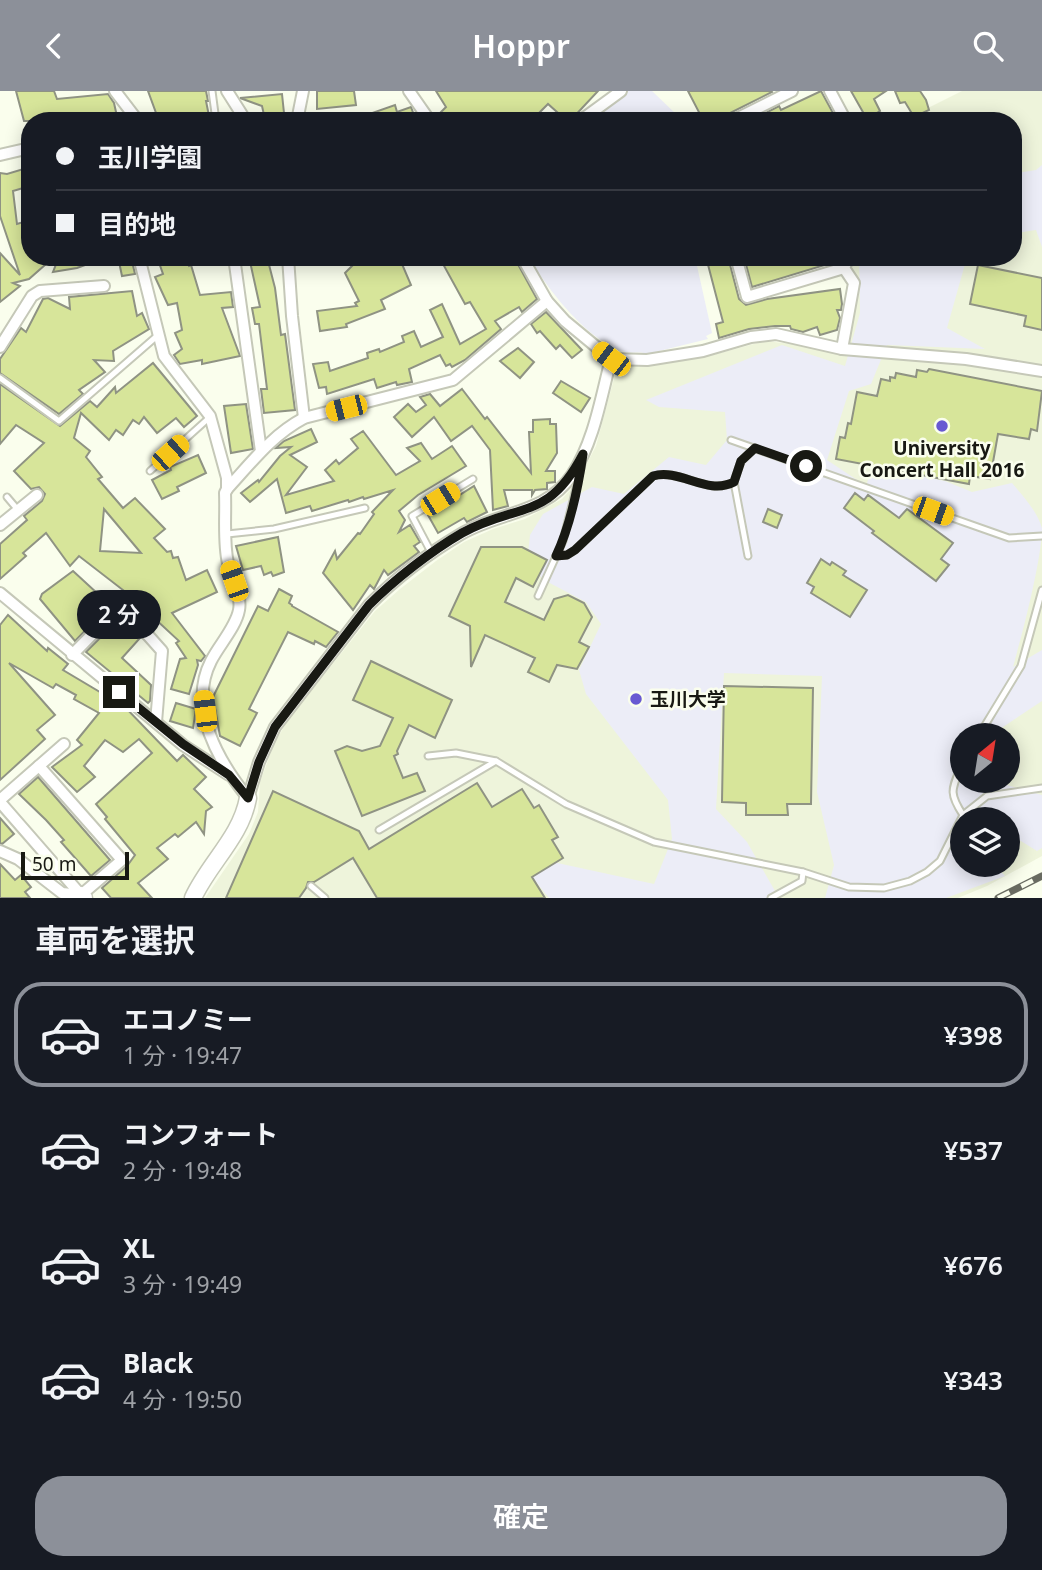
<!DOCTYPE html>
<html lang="ja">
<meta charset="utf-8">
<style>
:root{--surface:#171b24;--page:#242831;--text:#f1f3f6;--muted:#9ea1a6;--line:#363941;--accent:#8c9099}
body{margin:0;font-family:"Noto Sans","Noto Sans JP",sans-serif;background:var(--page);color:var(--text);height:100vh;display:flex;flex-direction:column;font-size:26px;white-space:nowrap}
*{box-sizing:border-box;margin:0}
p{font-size:23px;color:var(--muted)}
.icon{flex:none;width:38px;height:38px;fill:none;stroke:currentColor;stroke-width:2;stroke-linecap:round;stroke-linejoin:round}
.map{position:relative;height:807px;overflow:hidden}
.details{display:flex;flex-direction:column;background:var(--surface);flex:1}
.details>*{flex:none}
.hud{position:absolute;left:21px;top:21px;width:1001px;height:154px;border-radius:28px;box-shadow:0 4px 18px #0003;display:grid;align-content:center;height:154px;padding:0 35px;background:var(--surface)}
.needle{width:46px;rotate:30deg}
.tools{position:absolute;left:950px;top:632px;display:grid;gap:14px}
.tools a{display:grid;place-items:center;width:70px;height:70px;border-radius:50%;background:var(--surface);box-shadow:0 4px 18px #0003;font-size:35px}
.scale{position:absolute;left:21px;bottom:18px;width:108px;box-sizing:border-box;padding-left:7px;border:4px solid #181913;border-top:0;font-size:19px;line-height:24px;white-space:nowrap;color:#181913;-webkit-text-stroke:5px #fafeed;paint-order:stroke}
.end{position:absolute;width:32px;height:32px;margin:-16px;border:9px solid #181913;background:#fff;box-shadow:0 0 0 4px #fff}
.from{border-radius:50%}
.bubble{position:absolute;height:49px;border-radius:24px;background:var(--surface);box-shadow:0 4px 18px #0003;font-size:23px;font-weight:600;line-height:49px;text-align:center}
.car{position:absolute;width:21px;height:42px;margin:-21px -10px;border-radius:9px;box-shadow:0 0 5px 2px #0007;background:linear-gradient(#f5c518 24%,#345 0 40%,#f5c518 0 76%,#345 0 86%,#f5c518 0)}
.hud b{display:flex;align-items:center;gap:24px;height:66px;font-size:26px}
.hud b+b{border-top:2px solid var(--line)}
.hud i{width:18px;height:18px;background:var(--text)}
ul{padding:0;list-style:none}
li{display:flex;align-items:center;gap:21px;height:105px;margin:0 14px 10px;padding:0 21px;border:4px solid transparent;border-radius:28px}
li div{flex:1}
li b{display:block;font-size:26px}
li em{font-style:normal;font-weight:600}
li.selected{border-color:var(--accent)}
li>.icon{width:63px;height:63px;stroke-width:1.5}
h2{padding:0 35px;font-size:32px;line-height:84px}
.button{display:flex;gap:14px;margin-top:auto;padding:14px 35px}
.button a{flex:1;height:80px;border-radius:28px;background:var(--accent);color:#fff;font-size:28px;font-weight:600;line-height:80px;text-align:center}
header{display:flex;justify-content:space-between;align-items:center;height:91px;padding:0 35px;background:var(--accent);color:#fff;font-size:32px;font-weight:600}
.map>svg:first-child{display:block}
.built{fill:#eef4db;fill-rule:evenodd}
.green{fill:#ecedf7}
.building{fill:#d7e59a;stroke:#8f9383;stroke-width:2;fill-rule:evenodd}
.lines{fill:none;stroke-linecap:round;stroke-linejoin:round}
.lane-casing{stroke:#c5c8b8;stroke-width:9}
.street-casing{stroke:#c5c8b8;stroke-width:14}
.secondary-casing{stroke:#c5c8b8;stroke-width:19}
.lane{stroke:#fff;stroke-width:5}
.street{stroke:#fff;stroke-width:10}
.secondary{stroke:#fff;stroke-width:16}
.rail-casing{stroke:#696b61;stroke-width:7}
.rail{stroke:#fafeed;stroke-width:4.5;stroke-dasharray:13;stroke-linecap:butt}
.route{stroke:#181913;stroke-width:9}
.poi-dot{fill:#6859d2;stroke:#fafeed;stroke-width:2.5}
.labels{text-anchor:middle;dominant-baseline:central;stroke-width:5;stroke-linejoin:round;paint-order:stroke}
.poi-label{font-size:19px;font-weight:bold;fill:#181913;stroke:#fafeed}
</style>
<header><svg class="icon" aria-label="back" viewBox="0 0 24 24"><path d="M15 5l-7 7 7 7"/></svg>Hoppr<svg class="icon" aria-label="search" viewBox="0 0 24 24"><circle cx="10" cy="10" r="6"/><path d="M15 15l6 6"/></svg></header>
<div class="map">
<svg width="1042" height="807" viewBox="0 0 1042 807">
<rect width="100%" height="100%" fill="#fafeed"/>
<!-- built -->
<path class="built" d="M962 0H1042V765L987 795 958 807H205L249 743 258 721 260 691 274 653 288 629 375 520 400 498 436 470 464 451 493 438 525 428 562 408 578 390 596 355 616 280 626 274 709 265 765 250 793 253 845 265 859 191 850 175 853 166H1013V30H902ZM962 644H1008V690H962ZM962 728H1008V774H962Z"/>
<!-- green -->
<g class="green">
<path d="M626 0H652L679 26 678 30H594Z"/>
<path d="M1015 50 1017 82 1036 79 1042 74V156L1036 139 1016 142 1013 145V51Z"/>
<path d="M529 166H695L712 242 706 245 708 248 647 263C640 260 633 263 626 261 589 252 547 198 529 166Z"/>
<path d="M859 166H967L947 237 985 258 887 254 871 293 849 300 827 369 866 395 872 376 945 390 972 401 1012 392C1023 405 1037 420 1042 437 1042 468 1022 544 1013 576L1042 559V610L997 640 995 644H962V690H1005L1007 694 1042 704V757L1037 760 1008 742V728H990L986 724 983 728H962V774H995L1005 785 946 807H825L834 774 817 701 822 585 724 582 716 718 747 751 779 807H549L532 786 539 768 654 793 672 748 668 709 586 603 579 579 601 533 586 511 542 488 528 463 530 444 543 423 592 396 624 403 669 366 706 374 727 349 725 321 659 316 646 309 782 254 845 275 860 222Z"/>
</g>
<!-- building -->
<g class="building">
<path d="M16 0H54L57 8 108 3 114 12 118 30H24Z"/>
<path d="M148 0H206L208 10H206L210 30H159Z"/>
<path d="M317 0H354L356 14 317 18Z"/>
<path d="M436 0H598L570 30H567L548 13 531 30H468L462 23 455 30H447L440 22 446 16Z"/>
<path d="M688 0H771L772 1 728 23 724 30H711L707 27 703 29Z"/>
<path d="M821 0 833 22 829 24 832 30H750L779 15 781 19Z"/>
<path d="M851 0H886L874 8 880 20 877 22 880 30H868Z"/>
<path d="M895 0H920L926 9 929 19 914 26 905 11 900 12Z"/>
<path d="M282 3 284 22 264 24 262 15 240 7Z"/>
<path d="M395 14 397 21 411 16 416 30H356L355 28Z"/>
<path d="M30 76V95L13 100 17 133 30 129V166H54L29 188 13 192 20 195 0 211V162L20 184 0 125V82L7 83Z"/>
<path d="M59 166H104V167L77 177 53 181Z"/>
<path d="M118 166H131L135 183 122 185Z"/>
<path d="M157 166H184L189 175 191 174 200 204 231 201 233 216 222 217 240 265 202 273V269L180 273 174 264 182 258 175 242 182 239 177 212 168 214 155 186 163 183Z"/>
<path d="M249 166H267L275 197 281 244 285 243 295 319 264 322 261 298H267L259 233H255L252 217 260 216Z"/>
<path d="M350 166H399L411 194 381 209 385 218 346 233 347 236 320 240 317 220 357 215 355 212 359 210 345 182 353 174Z"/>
<path d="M456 166H514L537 208 522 221 519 216 495 230 501 238 465 269 452 276 450 273 446 275 440 264 409 278 412 291 397 294 396 291 377 297 374 288 327 303 326 296 319 297 313 273 328 271 330 280 368 267 367 262 379 258 380 261 404 251 402 245 414 240 421 256 443 246 430 219 442 213 460 253 486 238 470 211 465 213 443 173Z"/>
<path d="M706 166H728L739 208 746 214 767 208 840 198 842 213 841 219H837L840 227 837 239 820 244 817 236 803 241 791 238 790 235H775L749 238 719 247 716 233 723 231Z"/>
<path d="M744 166H840V167L838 170 752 196Z"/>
<path d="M978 174 1042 187V239L1024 235 1026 225 970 213Z"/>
<path d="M132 200 137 225 142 222 149 238 113 260 114 270 94 269 105 281 79 299 83 303 59 323 0 282V268L21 237 26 241 43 208 48 207 70 218 69 206Z"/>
<path d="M546 221 582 259 572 267 560 254 556 258 540 240 537 242 531 233Z"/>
<path d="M518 257 534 271 520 287 500 270Z"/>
<path d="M153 272 197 325 184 336 176 327 157 342 144 326 139 333 133 329 123 344 116 339 109 349 81 322 74 347 90 360 86 366 102 386 98 388 123 417 135 407 165 438 154 447 167 461 171 460 173 467 178 466 186 489 207 479 217 501 172 522 205 565 201 570 197 569 198 574 189 603 171 598 180 568 186 567 176 552 179 550 153 526 154 523 79 465 70 475 46 442 23 462 26 465 0 488V453L27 429 24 425 42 410 45 403 39 396 31 398 14 380 44 352 16 334 0 353V293L60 335 90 310 97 316 115 296 116 302ZM104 418 141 462 100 460Z"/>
<path d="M929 278 1042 300 1037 340 1031 338 1029 348 998 343 990 388 970 385 969 393 836 368 840 346 845 347 848 332 851 333 857 301 877 305 881 288 890 290V286L895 287 896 282 916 286 917 279 927 281Z"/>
<path d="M561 290 590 307 581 321 553 302Z"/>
<path d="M462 298 485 328 487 326 531 382 529 341H533V329L550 328V333H556L557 362 546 380H555V391L547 392V398L535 399 532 404V399H504L508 415 493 419 490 359 472 335 451 350 434 326 412 346 394 326 408 313 416 321 426 314 420 306 430 303 440 315Z"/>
<path d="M246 313 253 358 231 362 224 315Z"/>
<path d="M311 338 317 351 290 364 307 376 286 404 334 390 325 379 336 369 339 373 358 357 351 348 363 340 396 384 420 370 407 357 421 352 432 368 452 355 466 375 418 404 399 420 405 429 399 441 410 434 420 451 414 455 419 461 388 484 384 479 374 498 370 494 353 519 323 482 335 460 337 468 358 442 360 443 374 423 372 421 393 399 364 408 363 406 349 411 348 409 312 420 310 415 286 422 277 388 250 411 241 402 258 389 259 391 280 365 291 356 276 357 277 356 284 350Z"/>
<path d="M198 364 206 382 177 396 179 400 162 408 152 389 171 379 170 376Z"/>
<path d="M474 395 487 421 467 431 464 427 438 442 428 424Z"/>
<path d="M855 402 864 409 868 404 899 427 907 418 953 452 941 468 949 474 936 490 872 442 874 440 844 417Z"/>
<path d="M768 418 782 424 777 437 763 431Z"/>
<path d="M278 446 284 481 273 485 271 481 264 484 261 475 243 479 236 455Z"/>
<path d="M481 456H522L547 469 533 496 516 487 505 511 544 529 554 508 568 504 584 512 592 526 579 551 589 556 577 578 557 574 549 591 528 581 535 567 485 544 471 576 470 535 449 525Z"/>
<path d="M821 468 830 474 832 471 846 480 843 484 867 499 850 526 811 502 814 496 807 492Z"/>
<path d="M73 480 110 514 75 550 40 508 42 503Z"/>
<path d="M279 498 292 505 289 512 292 514V515L338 541 326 556 315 550 314 553 288 541 249 618 257 622 240 655 220 645 213 606 258 515 268 520Z"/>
<path d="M8 524 47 560 48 557 68 573 63 579 125 616 177 670 183 664 206 686 194 698 212 716 206 720 204 743 196 731 178 746 175 743 157 757 168 768 138 792 152 807H111L102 797 127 775 135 764 105 728 107 726 96 713 152 662 139 648 123 661 105 649 84 675 95 686 77 701 52 676 82 654 77 649 99 622 74 608 76 604 56 593 53 597 9 572 55 624 37 639 45 648 0 689V534Z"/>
<path d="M121 526 140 547 122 567 151 594 150 610 148 612 86 561Z"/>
<path d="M371 570 452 609 435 647 409 634 397 660 398 663 394 665 403 687 417 682 425 700 362 725 335 660 347 655 362 660 380 655 393 627 353 609Z"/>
<path d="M724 595 813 597 811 713H787L788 724H746V712L722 711Z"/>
<path d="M176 612 196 618 193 637 170 630Z"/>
<path d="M38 686 110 769 91 785 61 751 64 749 46 729 19 703Z"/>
<path d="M477 692 492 716 522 698 534 717 539 714 558 746 552 749 563 767 532 786 545 807H377L353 767 314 791H308L306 797 299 807H226L273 700 359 740 369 758Z"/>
<path d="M0 727 14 743 2 753 0 752Z"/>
<path d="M0 773 15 789 21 784 31 796 25 801 30 807H0Z"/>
</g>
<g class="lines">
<!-- lane casing -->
<g class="lane-casing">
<g id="lane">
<path d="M212 0 216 30"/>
<path d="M0 287 59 330 157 245"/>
<path d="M731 349 1009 447 1042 445"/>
<path d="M150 380 210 326"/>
<path d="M7 406 18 419"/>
<path d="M227 443 274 438 365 417"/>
<path d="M432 463 412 425 473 388"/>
<path d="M556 465 567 464 575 459 653 385C680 377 707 405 734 391"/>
<path d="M748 465 734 391 741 370 755 357"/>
<path d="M538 505 563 450 582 373"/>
<path d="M979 644 1021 575 1042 499"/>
<path d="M428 665 456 662 496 670 566 713 654 751 803 781 849 796 884 797 910 790 927 781 940 770 963 724C948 701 952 698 962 673"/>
<path d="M963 724 987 705 1042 697"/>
<path d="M379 739 496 670"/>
<path d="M311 795 325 807"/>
<path d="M771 807 802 790 803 781"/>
</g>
</g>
<!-- street casing -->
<g class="street-casing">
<g id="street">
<path d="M115 0 138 30"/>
<path d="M227 0 246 30"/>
<path d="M409 0 430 30"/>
<path d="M830 0 846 30"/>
<path d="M297 30 303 0"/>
<path d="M580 30 621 0"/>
<path d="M732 30 792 0"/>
<path d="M0 64 30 57"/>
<path d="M139 166 164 265 210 325 227 387V398L225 402C226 425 223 451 228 472 231 488 242 503 239 519 236 536 219 554 211 570 187 617 219 671 248 707"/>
<path d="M234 166 261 360"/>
<path d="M288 166 292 225 304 327"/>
<path d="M522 166 547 210 565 230 611 268 647 269 703 260 751 246 776 243 842 258 966 268 1042 280"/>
<path d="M736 166 747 206 844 177"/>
<path d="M0 256 32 205 40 200 104 195"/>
<path d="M842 258 854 192 844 177 849 166"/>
<path d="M227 398C251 372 272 344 304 327L453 289 547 210"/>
<path d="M0 434 37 404"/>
<path d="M0 502 183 654 229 684"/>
<path d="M72 564 121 514 162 560 156 631"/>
<path d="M39 675 122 769 81 804"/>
<path d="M248 707 259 671 275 636 369 514C395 488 429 462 461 443 498 421 546 423 572 384 594 351 601 306 611 268"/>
<path d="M0 709 64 653"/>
<path d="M0 711 81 804"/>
<path d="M0 760 18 768 62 802 81 804"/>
</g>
</g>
<!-- secondary casing -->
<g class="secondary-casing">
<g id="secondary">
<path d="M81 804 84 807"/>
<path d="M193 807C209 772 241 746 248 707"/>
</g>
</g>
<!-- lane -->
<use href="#lane" class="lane"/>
<!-- street -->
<use href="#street" class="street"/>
<!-- secondary -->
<use href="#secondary" class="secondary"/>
<!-- rail casing -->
<g class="rail-casing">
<path id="rail" d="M998 807 1042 785"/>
</g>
<!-- rail -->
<use href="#rail" class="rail"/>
</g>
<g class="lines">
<!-- route -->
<path class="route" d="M119 601 183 653 229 684 248 707 259 671 275 636 369 514C394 489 431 460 462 442 518 411 548 431 583 363 578 398 571 433 556 465L567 464 575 459 653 385C680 377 707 405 734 391L741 370 755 357 806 375"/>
</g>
<!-- markers -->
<g class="poi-dot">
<circle cx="942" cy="335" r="7"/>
<circle cx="636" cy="608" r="7"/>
</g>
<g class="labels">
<!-- poi labels -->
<g class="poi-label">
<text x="942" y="357">University<tspan x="942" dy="22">Concert Hall 2016</tspan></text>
<text x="650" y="608" text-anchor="start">玉川大学</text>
</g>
</g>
</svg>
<div class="tools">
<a><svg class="needle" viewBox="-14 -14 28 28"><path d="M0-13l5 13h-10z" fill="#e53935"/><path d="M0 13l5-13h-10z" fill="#9ea1a6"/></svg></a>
<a><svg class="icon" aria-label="layers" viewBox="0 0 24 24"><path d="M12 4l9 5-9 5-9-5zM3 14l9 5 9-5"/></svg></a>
</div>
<div class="scale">50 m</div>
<i class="end from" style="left:806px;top:375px"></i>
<i class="end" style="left:119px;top:601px"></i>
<div class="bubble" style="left:77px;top:499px;width:84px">2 分</div>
<i class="car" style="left:611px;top:268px;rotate:307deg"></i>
<i class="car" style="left:346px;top:317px;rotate:256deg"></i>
<i class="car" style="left:170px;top:362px;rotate:48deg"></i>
<i class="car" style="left:440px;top:408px;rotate:58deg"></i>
<i class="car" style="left:933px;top:420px;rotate:110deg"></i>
<i class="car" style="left:234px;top:490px;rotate:341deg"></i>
<i class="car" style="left:205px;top:620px;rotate:353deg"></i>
<div class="hud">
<b><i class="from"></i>玉川学園</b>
<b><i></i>目的地</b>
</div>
</div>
<section class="details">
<h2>車両を選択</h2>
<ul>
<li class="selected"><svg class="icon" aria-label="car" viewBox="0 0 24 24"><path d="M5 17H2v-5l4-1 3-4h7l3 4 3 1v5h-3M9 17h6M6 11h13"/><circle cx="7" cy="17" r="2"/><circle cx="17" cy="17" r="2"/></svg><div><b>エコノミー</b><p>1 分 · 19:47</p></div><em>¥398</em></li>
<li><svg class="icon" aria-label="car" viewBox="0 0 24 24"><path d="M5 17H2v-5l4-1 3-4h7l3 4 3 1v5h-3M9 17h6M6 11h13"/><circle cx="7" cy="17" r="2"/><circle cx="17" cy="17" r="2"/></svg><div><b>コンフォート</b><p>2 分 · 19:48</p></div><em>¥537</em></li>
<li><svg class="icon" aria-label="car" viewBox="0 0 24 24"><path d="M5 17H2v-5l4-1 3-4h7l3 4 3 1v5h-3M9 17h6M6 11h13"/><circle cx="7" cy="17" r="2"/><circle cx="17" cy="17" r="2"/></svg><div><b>XL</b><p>3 分 · 19:49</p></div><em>¥676</em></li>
<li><svg class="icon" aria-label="car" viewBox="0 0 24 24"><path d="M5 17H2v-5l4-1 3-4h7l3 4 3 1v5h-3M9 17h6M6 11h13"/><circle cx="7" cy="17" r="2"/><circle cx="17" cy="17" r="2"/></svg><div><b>Black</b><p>4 分 · 19:50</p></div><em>¥343</em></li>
</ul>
<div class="button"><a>確定</a></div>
</section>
